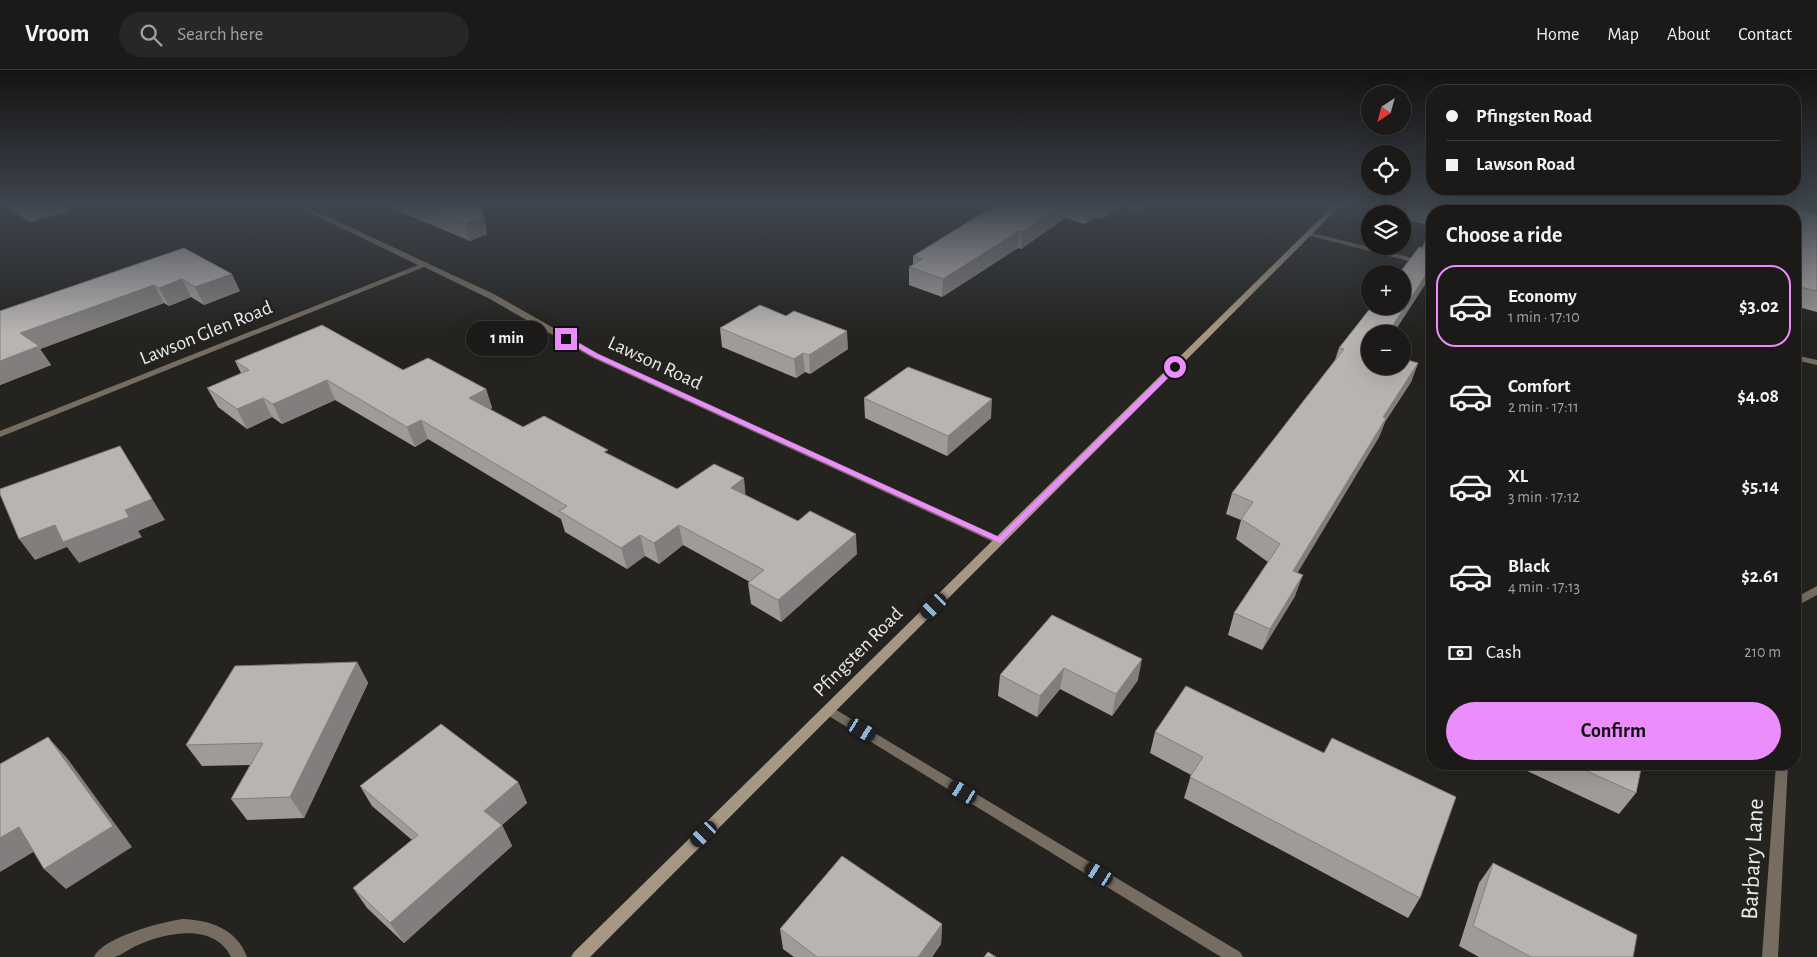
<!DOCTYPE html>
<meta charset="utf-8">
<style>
:root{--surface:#1b1a18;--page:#282725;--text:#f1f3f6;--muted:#a0a1a2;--line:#393837;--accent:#eb8dfc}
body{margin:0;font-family:"Alegreya Sans",sans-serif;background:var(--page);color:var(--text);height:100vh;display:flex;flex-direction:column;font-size:19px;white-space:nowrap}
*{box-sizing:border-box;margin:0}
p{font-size:16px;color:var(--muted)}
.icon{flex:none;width:28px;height:28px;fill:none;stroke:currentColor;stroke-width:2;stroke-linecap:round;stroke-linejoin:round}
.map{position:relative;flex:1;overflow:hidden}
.panel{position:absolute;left:1426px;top:135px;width:375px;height:565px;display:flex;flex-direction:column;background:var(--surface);border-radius:20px;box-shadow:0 5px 20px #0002,0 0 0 1px var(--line)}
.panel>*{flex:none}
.hud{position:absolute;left:1426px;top:15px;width:375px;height:110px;border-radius:20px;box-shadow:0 5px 20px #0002,0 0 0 1px var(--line);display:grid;align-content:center;height:110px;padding:0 20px;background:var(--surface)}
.needle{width:32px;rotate:216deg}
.buttons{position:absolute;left:1361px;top:15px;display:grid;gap:10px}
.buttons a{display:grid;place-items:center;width:50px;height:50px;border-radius:50%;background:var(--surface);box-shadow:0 5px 20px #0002,0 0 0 1px var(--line);font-size:25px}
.end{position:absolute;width:22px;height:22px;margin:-11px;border:6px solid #eb8dfc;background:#111;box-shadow:0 0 0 2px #111}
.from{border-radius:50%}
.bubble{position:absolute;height:35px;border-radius:18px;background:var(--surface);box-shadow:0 5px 20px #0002,0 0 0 1px var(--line);font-size:16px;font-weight:600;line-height:35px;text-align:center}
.car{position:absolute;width:15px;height:30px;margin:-15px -8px;border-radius:6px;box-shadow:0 0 4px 1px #0007;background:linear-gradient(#222 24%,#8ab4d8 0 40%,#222 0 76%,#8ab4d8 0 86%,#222 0)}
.hud b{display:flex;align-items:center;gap:18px;height:48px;font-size:19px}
.hud b+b{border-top:1px solid var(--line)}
.hud i{width:12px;height:12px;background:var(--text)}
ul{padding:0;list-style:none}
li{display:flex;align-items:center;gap:15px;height:82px;margin:0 10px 8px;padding:0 10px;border:2px solid transparent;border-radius:20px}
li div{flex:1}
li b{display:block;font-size:19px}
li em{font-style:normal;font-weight:600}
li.selected{border-color:var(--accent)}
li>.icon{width:45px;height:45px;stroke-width:1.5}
h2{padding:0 20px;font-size:22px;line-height:60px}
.pay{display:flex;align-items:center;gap:12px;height:55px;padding:0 20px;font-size:19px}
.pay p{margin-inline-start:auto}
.button{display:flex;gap:10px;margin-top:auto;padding:10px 20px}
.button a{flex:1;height:58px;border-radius:30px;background:var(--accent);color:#111;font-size:20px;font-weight:600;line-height:58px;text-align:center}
header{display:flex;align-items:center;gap:30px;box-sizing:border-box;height:70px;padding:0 25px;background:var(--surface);border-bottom:1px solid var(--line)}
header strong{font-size:24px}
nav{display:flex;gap:28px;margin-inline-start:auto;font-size:18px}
.search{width:350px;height:45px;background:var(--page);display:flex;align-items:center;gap:12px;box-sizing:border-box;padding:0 18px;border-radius:28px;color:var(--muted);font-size:19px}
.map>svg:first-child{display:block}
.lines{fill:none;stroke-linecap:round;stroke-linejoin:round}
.minor{fill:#766d60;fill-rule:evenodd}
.secondary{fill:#a59782;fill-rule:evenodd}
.wall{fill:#9e9b99}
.shaded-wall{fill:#817e7d}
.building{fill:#b8b4b2;stroke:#817e7d}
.route{fill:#eb8dfc}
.labels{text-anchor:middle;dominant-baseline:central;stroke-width:5;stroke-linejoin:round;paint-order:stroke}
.street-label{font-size:20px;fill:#ebeae9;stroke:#242320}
.near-street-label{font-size:24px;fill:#ebeae9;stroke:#242320}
</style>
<header>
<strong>Vroom</strong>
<div class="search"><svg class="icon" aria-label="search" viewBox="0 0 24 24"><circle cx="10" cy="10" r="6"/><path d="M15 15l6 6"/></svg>Search here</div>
<nav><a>Home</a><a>Map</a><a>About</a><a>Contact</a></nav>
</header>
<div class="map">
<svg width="1817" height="887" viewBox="0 0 1817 887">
<rect width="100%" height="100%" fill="#242320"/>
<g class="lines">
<!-- minor -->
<g class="minor">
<path d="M298 137H307L425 192 428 193 429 194 494 224 599 284 1004 469 1005 471 1000 474 996 473 593 288 488 228 424 197 0 367V361L418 195Z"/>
<path d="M1309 162 1432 193V197L1307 165 1306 164Z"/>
<path d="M1795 285 1817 290V295L1795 290Z"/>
<path d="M1817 516V525L1795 537V528Z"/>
<path d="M828 635 1240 882 1243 887H1221L824 643 822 640 824 637Z"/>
<path d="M1776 694H1788L1778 887H1762Z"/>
<path d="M182 849C210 850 237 859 247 887H231C214 852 166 863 138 875 130 878 121 886 114 887 108 887 101 887 94 887 103 867 162 852 182 849Z"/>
</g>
<!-- secondary -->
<path class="secondary" d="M1332 137H1339L590 887H571L574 882Z"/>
</g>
<!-- wall -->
<g class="wall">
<path d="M6 137H65L67 142 30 152Z"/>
<path d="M397 137H482L487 164 470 171 398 141Z"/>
<path d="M992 137H1118L1102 149 1095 147 1085 154 1065 148 1021 179 1018 178 942 227 909 215V197L913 195V186Z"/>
<path d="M1124 137H1143L1138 141Z"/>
<path d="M1408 137H1659L1657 141H1432V156L1404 149Z"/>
<path d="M1720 137H1806V142L1817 144V242L1795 236V141H1718Z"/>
<path d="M1432 168V204L1370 296 1410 281 1406 290 1418 293 1411 312 1385 352 1379 367 1297 503 1295 526 1262 580 1228 565 1234 543 1268 492 1236 469 1241 450 1226 444 1232 423 1335 290 1339 278 1402 236 1401 201 1422 177 1425 171Z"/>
<path d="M184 178 240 221 204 235 191 227 169 236 164 233 40 279 51 295 0 315V241Z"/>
<path d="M786 246 848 279 810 304 805 302 796 308 722 277 720 258Z"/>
<path d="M235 291 403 300 486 319 492 338 490 339 523 357 609 384 677 419 746 425 857 484 781 552 751 534 748 513 750 512 683 475 659 494 645 486 627 499 565 462 561 449 428 369 415 377 335 330 282 354 272 347 247 359 218 337 207 318 241 303Z"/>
<path d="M864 328 991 348 947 386 865 348Z"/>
<path d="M1052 545 1138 610 1112 646 1060 619 1037 647 998 626 1000 605Z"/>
<path d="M357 592 368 613 304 748 247 750 231 729 250 695 202 696 186 675Z"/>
<path d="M1155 662 1324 683 1420 828 1408 848 1184 728 1191 705 1150 683Z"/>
<path d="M1527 694H1642L1636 723 1619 744 1525 700Z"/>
<path d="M518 712 527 733 502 755 512 776 404 873 367 838 353 818 412 770 372 736 360 716Z"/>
<path d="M1493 793 1633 887H1479L1459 876 1479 813Z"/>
<path d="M942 854 941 874 932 887H794L783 879 780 859Z"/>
</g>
<!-- shaded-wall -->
<g class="shaded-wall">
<path d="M21 137H65L67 142 30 152Z"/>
<path d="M481 137H482L484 145 487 164 470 171 465 154Z"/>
<path d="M1058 137H1066L1065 148 1021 179 1022 162Z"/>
<path d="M1087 137H1096L1095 147 1085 154Z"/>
<path d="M1104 137H1118L1102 149Z"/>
<path d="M1139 137H1143L1138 141Z"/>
<path d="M1019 161 1018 178 942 227 943 209Z"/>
<path d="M1432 196V204L1393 264H1387Z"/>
<path d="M232 204 240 221 204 235 195 217Z"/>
<path d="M182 209 191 227 169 236 159 218Z"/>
<path d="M154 215 164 233 40 279 51 295 0 315V291L20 263Z"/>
<path d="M847 261 848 279 810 304 809 285Z"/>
<path d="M803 283 805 302 796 308 794 289Z"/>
<path d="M1418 293 1411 312 1385 351 1379 367 1286 522 1293 501 1383 347Z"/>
<path d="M327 310 335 330 282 354 273 334Z"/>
<path d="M486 319 492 338 475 347 469 328Z"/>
<path d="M263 328 272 347 247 359 237 339Z"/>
<path d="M992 329 991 348 947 386 948 366Z"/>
<path d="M421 350 428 369 415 377 407 357Z"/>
<path d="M120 376 165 450 138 461 142 467 79 493 67 477 35 490 19 469 55 455 125 440Z"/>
<path d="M744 408 746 429 731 418Z"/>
<path d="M679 455 683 475 659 494 654 473Z"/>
<path d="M856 464 857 484 781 552 778 530Z"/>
<path d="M640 465 645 486 627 499 621 478Z"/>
<path d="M1303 505 1295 526 1262 580 1270 559Z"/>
<path d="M1142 589 1138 610 1112 646 1116 624Z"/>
<path d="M357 592 368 613 304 748 290 727Z"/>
<path d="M1064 598 1060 619 1037 647 1040 626Z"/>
<path d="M48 667 67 688 132 777 66 819 44 799Z"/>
<path d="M518 712 527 733 494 762 484 741Z"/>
<path d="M502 755 512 776 404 873 390 853Z"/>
<path d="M19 757 40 778 0 802V768Z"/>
<path d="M942 854 941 874 932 887H918Z"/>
</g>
<!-- building -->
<g class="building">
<path d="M423 137H481L482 147 465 154Z"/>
<path d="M992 137H1058L1022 162 1019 161 943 209 909 197 922 189 913 186Z"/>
<path d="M1430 137H1659L1657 141H1447Z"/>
<path d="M1723 137H1806V142L1817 144V221L1795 216V141H1722Z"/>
<path d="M1429 165 1432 168V173L1425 171Z"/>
<path d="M1419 177 1432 180V196L1387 264H1370V296H1402V279L1410 281 1404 289 1418 293 1383 347 1386 348 1293 501 1303 505 1270 559 1234 543 1280 474 1241 449 1253 432 1232 423 1344 279 1339 278 1372 236H1402V204H1394L1397 200 1401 201Z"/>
<path d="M184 178 232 204 195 217 182 209 159 218 154 215 20 263 39 276 0 291V241Z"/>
<path d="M760 235 786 246 794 241 847 261 809 285 803 283 794 289 720 258Z"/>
<path d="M322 255 403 300 428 288 486 319 469 328 523 357 544 346 608 380 604 382 677 419 714 394 744 408 731 418 798 451 810 441 856 464 778 530 748 513 764 500 679 455 654 473 640 465 621 478 559 441 567 436 421 350 407 357 327 310 273 334 263 328 237 339 207 318 249 300 235 291Z"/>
<path d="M908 297 992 329 948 366 864 328Z"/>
<path d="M120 376 152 429 125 440 129 447 63 472 55 455 19 469 0 424V419Z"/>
<path d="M1052 545 1142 589 1116 624 1064 598 1040 626 1000 605Z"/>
<path d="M357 592 290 727 231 729 263 673 186 675 235 596Z"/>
<path d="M1186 616 1324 683 1332 668 1456 727 1420 828 1190 707 1203 687 1155 662Z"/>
<path d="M441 654 518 712 484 741 502 755 390 853 353 818 418 765 360 716Z"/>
<path d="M48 667 113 756 44 799 19 757 0 768V694Z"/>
<path d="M1571 694H1642L1636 723Z"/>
<path d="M842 786 942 854 918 887H817L780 859Z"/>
<path d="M1493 793 1637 865 1633 887H1531L1473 856Z"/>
<path d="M988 882 996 887H984Z"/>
</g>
<!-- sky -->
<linearGradient id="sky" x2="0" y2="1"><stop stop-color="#141312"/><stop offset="0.52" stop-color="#3f454e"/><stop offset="1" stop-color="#3f454e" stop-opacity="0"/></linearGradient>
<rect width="1817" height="262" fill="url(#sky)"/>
<!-- route -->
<path class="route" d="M564 267H568L598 284 999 467 1173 295 1179 297 1000 473 594 287 564 270Z"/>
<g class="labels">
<!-- street labels -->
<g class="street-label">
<text transform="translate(206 263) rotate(-22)">Lawson Glen Road</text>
<text transform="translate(655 293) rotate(25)">Lawson Road</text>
<text transform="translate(858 582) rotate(-45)">Pfingsten Road</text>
</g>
<!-- near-street labels -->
<g class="near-street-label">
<text transform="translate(1753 789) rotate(-87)">Barbary Lane</text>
</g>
</g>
</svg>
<div class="buttons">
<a><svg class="needle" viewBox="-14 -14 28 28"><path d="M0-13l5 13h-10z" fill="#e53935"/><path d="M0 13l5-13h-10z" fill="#a0a1a2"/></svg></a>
<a><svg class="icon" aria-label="locate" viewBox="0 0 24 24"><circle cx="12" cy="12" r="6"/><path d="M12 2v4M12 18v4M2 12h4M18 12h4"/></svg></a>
<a><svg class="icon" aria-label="layers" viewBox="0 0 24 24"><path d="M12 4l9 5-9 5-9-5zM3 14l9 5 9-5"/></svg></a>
<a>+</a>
<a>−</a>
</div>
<i class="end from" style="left:1175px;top:297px"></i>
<i class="end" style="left:566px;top:269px"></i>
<div class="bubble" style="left:466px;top:251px;width:82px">1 min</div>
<i class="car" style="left:934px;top:536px;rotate:226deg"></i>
<i class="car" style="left:862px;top:660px;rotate:121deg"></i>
<i class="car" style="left:963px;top:722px;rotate:301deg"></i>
<i class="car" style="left:704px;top:764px;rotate:226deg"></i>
<i class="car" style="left:1099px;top:804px;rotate:302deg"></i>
<div class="hud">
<b><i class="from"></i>Pfingsten Road</b>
<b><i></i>Lawson Road</b>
</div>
<section class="panel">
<h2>Choose a ride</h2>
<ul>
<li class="selected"><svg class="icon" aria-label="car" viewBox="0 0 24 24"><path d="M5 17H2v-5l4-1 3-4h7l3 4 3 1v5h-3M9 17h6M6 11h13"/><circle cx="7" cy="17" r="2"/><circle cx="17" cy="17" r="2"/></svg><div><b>Economy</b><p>1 min · 17:10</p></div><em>$3.02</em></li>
<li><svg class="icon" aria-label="car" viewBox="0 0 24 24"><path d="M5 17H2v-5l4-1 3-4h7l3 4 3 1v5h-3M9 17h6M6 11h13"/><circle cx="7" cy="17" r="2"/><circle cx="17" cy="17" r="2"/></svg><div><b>Comfort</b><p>2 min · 17:11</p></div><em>$4.08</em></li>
<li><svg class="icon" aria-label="car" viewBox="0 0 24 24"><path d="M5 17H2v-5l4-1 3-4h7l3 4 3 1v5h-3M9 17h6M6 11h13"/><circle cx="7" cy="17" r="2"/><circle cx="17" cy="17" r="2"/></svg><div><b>XL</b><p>3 min · 17:12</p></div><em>$5.14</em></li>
<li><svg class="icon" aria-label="car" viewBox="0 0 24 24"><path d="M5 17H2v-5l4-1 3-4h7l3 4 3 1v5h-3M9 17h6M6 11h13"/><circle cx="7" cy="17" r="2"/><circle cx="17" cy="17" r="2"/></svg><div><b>Black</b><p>4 min · 17:13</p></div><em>$2.61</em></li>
</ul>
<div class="pay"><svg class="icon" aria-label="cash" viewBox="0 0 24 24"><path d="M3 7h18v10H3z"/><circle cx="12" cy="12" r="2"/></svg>Cash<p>210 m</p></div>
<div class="button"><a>Confirm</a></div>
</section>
</div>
